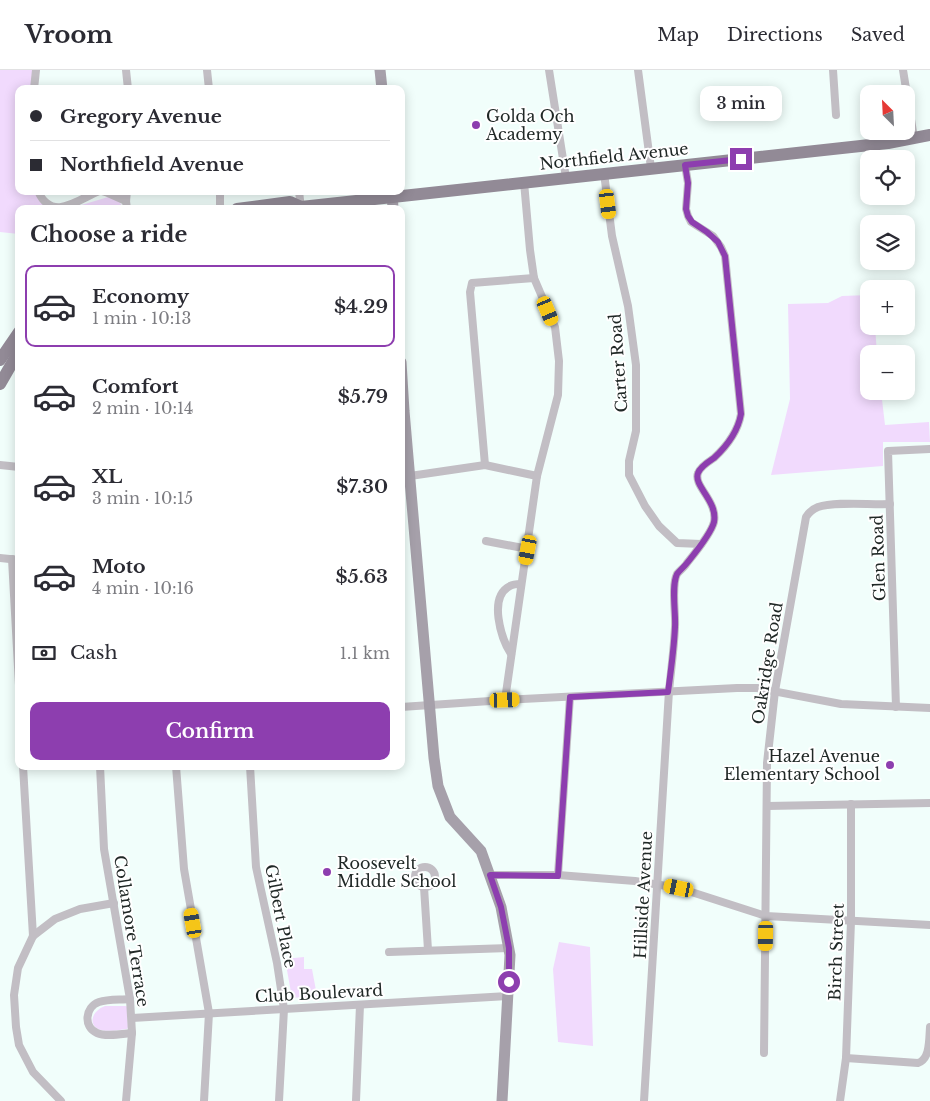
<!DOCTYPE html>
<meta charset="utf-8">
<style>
:root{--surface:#fff;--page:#f7f7f7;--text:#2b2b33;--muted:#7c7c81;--line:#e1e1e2;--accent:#8d3eaf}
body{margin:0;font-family:"Libre Baskerville",serif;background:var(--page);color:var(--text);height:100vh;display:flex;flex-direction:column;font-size:19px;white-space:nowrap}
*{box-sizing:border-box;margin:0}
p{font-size:16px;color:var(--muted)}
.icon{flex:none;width:28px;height:28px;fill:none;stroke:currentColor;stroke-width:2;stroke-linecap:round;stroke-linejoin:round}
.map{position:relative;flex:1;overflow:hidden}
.panel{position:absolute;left:15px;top:135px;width:390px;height:565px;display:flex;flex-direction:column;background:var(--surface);border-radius:10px;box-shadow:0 2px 12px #0003}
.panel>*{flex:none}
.banner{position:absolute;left:15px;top:15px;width:390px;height:110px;border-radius:10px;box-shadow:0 2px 12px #0003;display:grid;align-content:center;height:110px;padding:0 15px;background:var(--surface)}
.needle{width:32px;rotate:336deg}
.controls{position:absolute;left:860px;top:15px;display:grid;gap:10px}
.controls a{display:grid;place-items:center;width:55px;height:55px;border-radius:10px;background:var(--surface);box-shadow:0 2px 12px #0003;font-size:25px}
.end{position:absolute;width:22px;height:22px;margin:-11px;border:6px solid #8d3eaf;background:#fff;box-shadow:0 0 0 2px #fff}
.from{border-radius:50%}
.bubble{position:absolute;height:35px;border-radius:10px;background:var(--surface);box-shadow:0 2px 12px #0003;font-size:16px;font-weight:600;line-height:35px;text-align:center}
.car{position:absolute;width:15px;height:30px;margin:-15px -8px;border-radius:6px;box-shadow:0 0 4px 1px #0007;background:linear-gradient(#f5c518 24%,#345 0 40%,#f5c518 0 76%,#345 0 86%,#f5c518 0)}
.banner b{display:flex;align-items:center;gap:18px;height:48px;font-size:19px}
.banner b+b{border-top:1px solid var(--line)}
.banner i{width:12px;height:12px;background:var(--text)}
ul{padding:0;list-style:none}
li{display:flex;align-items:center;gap:15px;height:82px;margin:0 10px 8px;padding:0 5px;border:2px solid transparent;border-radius:10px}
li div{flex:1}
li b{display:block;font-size:19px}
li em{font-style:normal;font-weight:600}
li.current{border-color:var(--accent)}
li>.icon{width:45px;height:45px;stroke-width:1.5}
h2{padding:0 15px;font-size:22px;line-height:60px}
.pay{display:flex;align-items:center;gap:12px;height:55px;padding:0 15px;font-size:19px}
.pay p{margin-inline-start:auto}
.button{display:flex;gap:10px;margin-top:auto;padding:10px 15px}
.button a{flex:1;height:58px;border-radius:10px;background:var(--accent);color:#fff;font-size:20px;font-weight:600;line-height:58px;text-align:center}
header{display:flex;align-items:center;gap:30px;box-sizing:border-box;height:70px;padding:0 25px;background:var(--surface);border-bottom:1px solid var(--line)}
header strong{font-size:24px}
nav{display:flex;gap:28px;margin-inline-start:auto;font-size:18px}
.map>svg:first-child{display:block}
.green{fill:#f1dafd}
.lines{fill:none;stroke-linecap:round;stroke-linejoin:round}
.street{stroke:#c2bec4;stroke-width:8}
.secondary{stroke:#a6a0aa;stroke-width:11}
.primary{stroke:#928a96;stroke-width:12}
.route{stroke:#8d3eaf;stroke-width:6}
.poi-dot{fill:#8d3eaf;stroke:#fff;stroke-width:2}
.labels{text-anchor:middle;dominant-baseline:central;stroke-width:4;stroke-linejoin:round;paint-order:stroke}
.poi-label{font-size:16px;fill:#202826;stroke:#fff;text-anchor:start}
.street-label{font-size:16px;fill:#202826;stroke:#fff}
</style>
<header>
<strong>Vroom</strong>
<nav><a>Map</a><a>Directions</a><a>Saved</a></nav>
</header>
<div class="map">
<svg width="930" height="1031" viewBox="0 0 930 1031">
<rect width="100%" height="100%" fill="#f1fefb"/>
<!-- green -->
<g class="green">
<path d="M0 0H38L37 19H19V121H34L47 139H19V164L0 162Z"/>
<path d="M115 125 124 139H68Z"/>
<path d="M869 225V256H875L877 284H869V321H881L885 355 929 352 930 372H883V396L771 405 790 329 788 234 828 233 842 226Z"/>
<path d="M559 872 590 877 593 976 558 972 553 899Z"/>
<path d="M304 887V899H312L317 926 292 928 285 889Z"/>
<path d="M105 936H126L127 937 128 957 127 959C119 960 109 962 101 960 86 955 93 940 105 936Z"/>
</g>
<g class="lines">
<!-- street -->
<g class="street">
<path d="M126 0 128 19"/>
<path d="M207 0 209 19"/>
<path d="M549 0 566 108"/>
<path d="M638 0 651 98"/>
<path d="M833 0 836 45"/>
<path d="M903 0 914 68"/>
<path d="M34 19 36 0"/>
<path d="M604 103 612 166 628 236 636 295V361L629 391V405L645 436 659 456 677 473 701 474"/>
<path d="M38 121C52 153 79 129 99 121"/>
<path d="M102 121 108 123 126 131"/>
<path d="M127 121 126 131 127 139"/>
<path d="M220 121V139"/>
<path d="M299 121 301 139"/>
<path d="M0 395 19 397"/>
<path d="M485 395 470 222 472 213 534 208"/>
<path d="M410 406 485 395 537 406"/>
<path d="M486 471 528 479"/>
<path d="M0 488 19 490"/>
<path d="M12 489 19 615"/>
<path d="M511 584C501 568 488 527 510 516 513 514 518 514 521 514"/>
<path d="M505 630 537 406 558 325 559 291 555 257 534 208 530 180 524 112"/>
<path d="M401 637 505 630 737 618H757L841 634 930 638"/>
<path d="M896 637 888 381 930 379"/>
<path d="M23 696 33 866"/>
<path d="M100 696 104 779 130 929 132 963 126 1031"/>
<path d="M176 696 184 799 209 943 204 1031"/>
<path d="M250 696 256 797 277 893 284 939 279 1031"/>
<path d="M767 736 930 733"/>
<circle cx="425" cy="807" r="10"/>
<path d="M490 805H558L635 811 679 818 766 846 930 855"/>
<path d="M558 805 570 627"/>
<path d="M424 817 428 880"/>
<path d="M389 882 509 878"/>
<path d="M130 929C120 930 108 929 99 932 85 937 83 957 97 963 106 967 121 964 132 963"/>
<path d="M132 948 508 926"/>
<path d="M764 983 767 693 775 621 806 447C809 442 813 439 818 437 836 431 870 435 890 434"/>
<path d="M846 988 918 993C930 989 929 971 930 957"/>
<path d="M61 1031 33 1002 19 975 16 957 14 925 18 898 33 866 55 849 80 839 114 833"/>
<path d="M356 1031 360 935"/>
<path d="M644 1031 669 621C671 600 674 579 675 557 676 544 671 516 677 504 680 500 685 497 687 493 695 483 711 464 714 452 718 431 693 416 698 403 700 397 708 392 714 388 727 376 738 361 741 344L725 186 721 177 713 166 691 152 688 146 686 139 688 113 685 95"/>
<path d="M840 1031 846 988 851 851V734"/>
</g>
<!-- secondary -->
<g class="secondary">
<path d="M380 0 382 19"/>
<path d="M392 121 393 139"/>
<path d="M401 292 404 341 434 688 438 716 450 747 481 781 501 837 510 885 502 1031"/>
</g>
<!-- primary -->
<g class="primary">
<path d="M237 139 290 132 301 137"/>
<path d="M296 139 301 137 888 73 930 65"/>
<path d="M0 290 19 262"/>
<path d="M0 314 19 281"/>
</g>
</g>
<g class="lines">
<!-- route -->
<path class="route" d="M509 912V878L501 837 490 805 558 806 570 627 668 622C671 600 674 579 675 557 676 544 671 516 677 504 680 500 684 497 687 493 695 483 711 464 714 452 718 431 693 416 698 403 700 397 708 392 714 388 727 376 738 361 741 344L725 186 718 172 707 162 692 152 688 146 686 139 688 113 685 95 741 89"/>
</g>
<!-- markers -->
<g class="poi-dot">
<circle cx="476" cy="55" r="5"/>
<circle cx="890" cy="695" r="5"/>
<circle cx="327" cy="802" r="5"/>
</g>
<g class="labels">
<!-- poi labels -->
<g class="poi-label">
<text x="486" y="46">Golda Och<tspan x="486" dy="18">Academy</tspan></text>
<text x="880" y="686" text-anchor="end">Hazel Avenue<tspan x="880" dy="18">Elementary School</tspan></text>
<text x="337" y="793">Roosevelt<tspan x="337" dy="18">Middle School</tspan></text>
</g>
<!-- street labels -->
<g class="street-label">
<text transform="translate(614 86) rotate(-6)">Northfield Avenue</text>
<text transform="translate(618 293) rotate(-94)">Carter Road</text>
<text transform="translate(878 488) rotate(-92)">Glen Road</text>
<text transform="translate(767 593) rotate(-81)">Oakridge Road</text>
<text transform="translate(643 825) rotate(-87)">Hillside Avenue</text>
<text transform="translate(281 846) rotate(79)">Gilbert Place</text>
<text transform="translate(132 861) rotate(81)">Collamore Terrace</text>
<text transform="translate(836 882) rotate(-88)">Birch Street</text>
<text transform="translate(319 923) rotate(-3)">Club Boulevard</text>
</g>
</g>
</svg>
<div class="controls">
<a><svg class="needle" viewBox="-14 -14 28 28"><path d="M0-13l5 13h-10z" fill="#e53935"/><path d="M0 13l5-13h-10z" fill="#7c7c81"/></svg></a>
<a><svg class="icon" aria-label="locate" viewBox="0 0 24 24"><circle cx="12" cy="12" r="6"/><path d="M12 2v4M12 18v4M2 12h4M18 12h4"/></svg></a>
<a><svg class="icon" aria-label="layers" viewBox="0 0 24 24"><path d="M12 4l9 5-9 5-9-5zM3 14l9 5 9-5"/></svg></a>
<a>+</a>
<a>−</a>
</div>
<i class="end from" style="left:509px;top:912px"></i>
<i class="end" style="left:741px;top:89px"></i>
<div class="bubble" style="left:700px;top:16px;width:82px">3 min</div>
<i class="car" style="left:608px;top:134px;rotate:173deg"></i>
<i class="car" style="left:548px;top:241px;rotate:157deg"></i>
<i class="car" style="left:528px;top:480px;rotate:191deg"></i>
<i class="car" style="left:505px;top:630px;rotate:88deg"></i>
<i class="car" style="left:679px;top:818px;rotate:282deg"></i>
<i class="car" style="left:193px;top:853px;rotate:350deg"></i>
<i class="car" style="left:766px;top:866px;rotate:181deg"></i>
<div class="banner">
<b><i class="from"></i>Gregory Avenue</b>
<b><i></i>Northfield Avenue</b>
</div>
<section class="panel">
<h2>Choose a ride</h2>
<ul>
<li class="current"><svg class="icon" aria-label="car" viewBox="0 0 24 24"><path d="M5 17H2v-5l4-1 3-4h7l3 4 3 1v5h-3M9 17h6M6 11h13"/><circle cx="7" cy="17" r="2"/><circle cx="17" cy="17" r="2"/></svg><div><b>Economy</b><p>1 min · 10:13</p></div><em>$4.29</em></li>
<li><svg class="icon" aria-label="car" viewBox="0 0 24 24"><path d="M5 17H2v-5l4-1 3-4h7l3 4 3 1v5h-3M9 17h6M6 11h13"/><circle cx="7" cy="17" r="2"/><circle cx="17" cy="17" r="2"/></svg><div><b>Comfort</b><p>2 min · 10:14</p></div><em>$5.79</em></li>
<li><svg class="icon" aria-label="car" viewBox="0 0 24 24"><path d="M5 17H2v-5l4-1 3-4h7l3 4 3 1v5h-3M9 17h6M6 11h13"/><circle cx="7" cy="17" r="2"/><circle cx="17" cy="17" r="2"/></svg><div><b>XL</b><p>3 min · 10:15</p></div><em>$7.30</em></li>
<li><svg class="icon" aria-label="car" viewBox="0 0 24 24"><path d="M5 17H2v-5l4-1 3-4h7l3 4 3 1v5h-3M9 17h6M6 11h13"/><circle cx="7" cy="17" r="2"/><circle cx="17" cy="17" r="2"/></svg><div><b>Moto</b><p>4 min · 10:16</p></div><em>$5.63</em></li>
</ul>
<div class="pay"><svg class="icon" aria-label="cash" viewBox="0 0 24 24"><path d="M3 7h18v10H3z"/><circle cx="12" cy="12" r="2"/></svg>Cash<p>1.1 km</p></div>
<div class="button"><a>Confirm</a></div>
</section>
</div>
